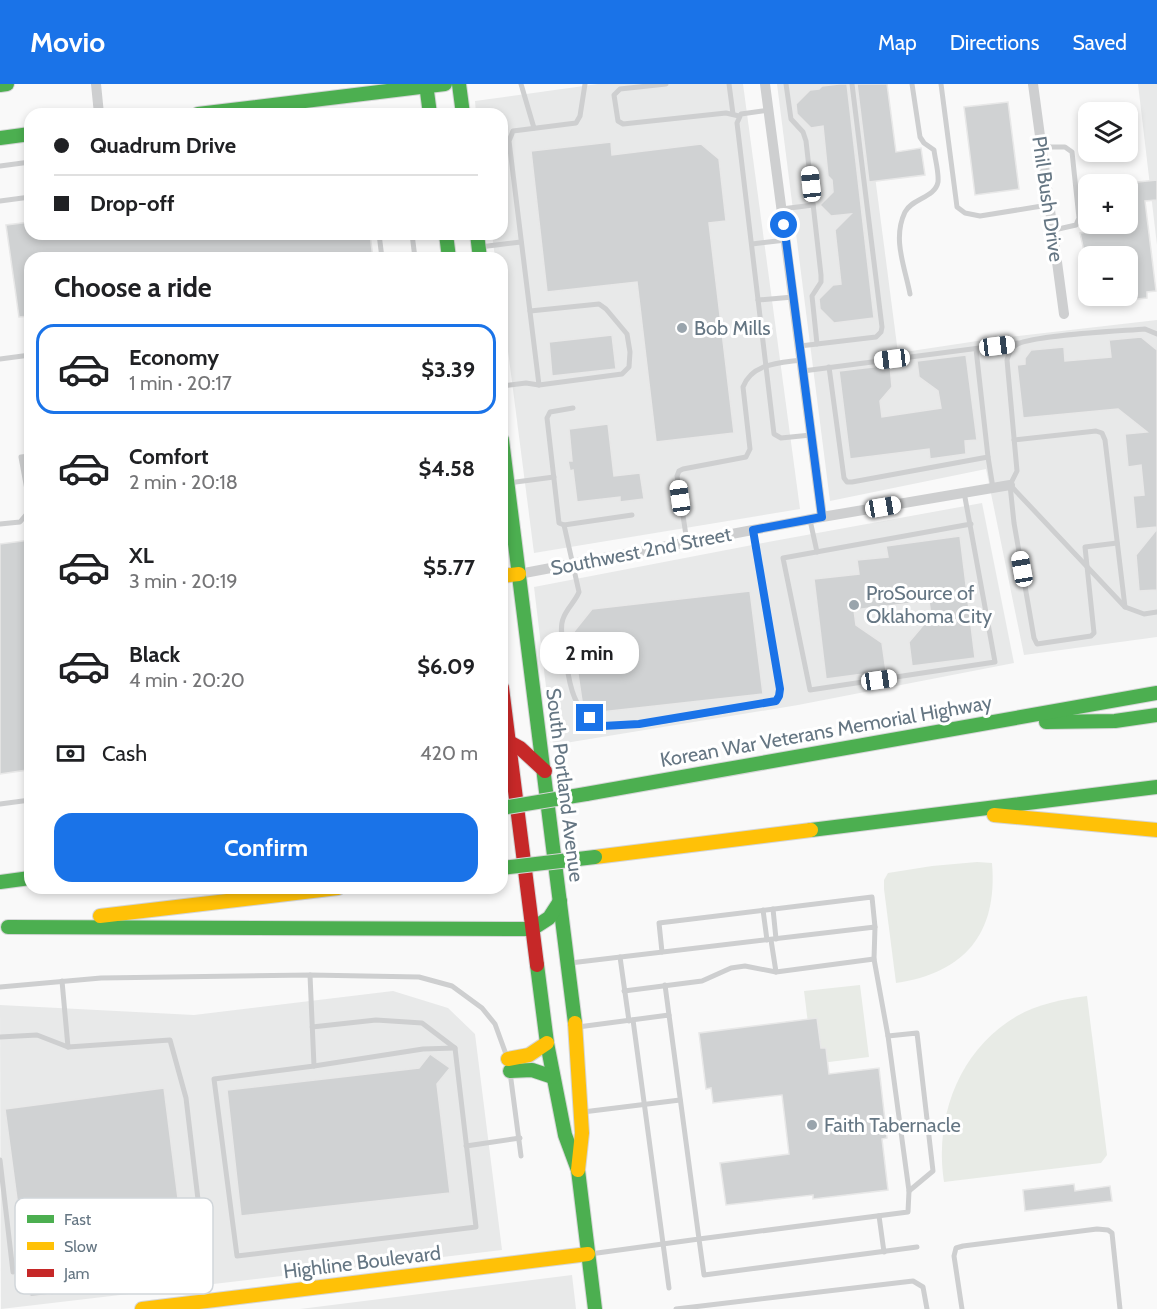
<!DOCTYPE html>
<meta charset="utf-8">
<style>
:root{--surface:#fff;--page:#f2f2f2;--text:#202124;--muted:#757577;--line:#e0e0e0;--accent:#1a73e8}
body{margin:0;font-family:Cabin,sans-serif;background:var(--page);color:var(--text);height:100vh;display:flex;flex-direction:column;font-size:22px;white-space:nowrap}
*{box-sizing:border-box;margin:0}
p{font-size:20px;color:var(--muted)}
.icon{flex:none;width:33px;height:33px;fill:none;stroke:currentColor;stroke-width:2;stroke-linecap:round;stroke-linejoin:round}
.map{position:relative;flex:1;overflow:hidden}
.panel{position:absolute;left:24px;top:168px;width:484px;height:642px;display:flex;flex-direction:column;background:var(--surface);border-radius:18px;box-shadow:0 3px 9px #0003}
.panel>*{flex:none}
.guide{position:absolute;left:24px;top:24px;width:484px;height:132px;border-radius:18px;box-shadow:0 3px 9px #0003;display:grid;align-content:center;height:132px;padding:0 30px;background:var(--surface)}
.tools{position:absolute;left:1078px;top:18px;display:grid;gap:12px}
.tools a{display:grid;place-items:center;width:60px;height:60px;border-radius:12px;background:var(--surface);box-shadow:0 3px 9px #0003;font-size:30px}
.end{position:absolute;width:27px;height:27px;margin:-14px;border:8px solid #1a73e8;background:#fff;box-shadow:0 0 0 3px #fff}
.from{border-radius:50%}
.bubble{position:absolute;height:42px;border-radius:18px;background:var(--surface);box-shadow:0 3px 9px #0003;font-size:20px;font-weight:800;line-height:42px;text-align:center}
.car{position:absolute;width:18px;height:36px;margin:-18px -9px;border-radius:8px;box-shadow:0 0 4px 2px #0007;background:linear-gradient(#fff 24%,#345 0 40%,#fff 0 76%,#345 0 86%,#fff 0)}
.guide b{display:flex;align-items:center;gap:21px;height:57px;font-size:22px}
.guide b+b{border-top:2px solid var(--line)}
.guide i{width:15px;height:15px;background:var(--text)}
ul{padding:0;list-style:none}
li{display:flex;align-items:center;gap:18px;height:90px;margin:0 12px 9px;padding:0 18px;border:3px solid transparent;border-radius:18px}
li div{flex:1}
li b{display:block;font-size:22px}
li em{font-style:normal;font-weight:800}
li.on{border-color:var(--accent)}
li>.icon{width:54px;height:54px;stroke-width:1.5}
h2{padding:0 30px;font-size:27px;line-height:72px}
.pay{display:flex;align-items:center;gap:15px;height:66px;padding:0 30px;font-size:22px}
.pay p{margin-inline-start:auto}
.button{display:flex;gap:12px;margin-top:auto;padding:12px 30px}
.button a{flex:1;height:69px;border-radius:18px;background:var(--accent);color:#fff;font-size:24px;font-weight:800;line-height:69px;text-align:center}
header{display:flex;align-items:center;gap:36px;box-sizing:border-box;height:84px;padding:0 30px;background:var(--accent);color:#fff}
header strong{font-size:28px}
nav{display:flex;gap:33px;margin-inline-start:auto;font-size:21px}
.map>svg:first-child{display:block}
.built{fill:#e8e9e9}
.green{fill:#e8ebe6}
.building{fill:#d0d2d3;stroke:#e8e8e8;stroke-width:1.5}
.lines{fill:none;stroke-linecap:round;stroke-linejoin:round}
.fast-casing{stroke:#d5d6d7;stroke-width:16}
.slow-casing{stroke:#d5d6d7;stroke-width:16}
.jam-casing{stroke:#d5d6d7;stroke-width:16}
.lane{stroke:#cecfd0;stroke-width:5}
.street{stroke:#cecfd0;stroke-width:10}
.fast{stroke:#4caf50;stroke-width:14}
.slow{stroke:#ffc107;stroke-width:14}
.jam{stroke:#c62828;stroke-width:14}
.fast-bridge-casing{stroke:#d5d6d6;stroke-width:16;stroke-linecap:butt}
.fast-bridge{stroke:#4caf50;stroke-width:14}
.route{stroke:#1a73e8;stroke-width:8}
.poi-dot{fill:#99a4ac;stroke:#fff;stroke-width:2}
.labels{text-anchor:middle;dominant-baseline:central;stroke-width:6;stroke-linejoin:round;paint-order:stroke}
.street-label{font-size:20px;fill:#657683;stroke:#fff}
.poi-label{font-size:20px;fill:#657683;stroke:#fff;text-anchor:start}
.key{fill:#fff;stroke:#d1d6da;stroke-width:1.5}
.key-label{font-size:16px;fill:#657683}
</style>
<header>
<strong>Movio</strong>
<nav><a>Map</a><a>Directions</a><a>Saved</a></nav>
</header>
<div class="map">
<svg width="1157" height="1225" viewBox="0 0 1157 1225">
<rect width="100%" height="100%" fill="#f9f9f9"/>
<!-- built -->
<g class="built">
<path d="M598 0H743L800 425 534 469 503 228 502 174H495L492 150H502V30H476L475 17Z"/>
<path d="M777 0H863L898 269 984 256 1157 236V553L1024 571 986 385 830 417Z"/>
<path d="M1138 0H1157V161Z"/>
<path d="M982 419 1014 579 798 621 553 661 534 503 768 458Z"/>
<path d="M393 907 448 924 475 950 502 1166 1 1225 0 921 194 931Z"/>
<path d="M572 1191 576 1225H300Z"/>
</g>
<!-- green -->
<g class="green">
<path d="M977 778 992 779C998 850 964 889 896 899L884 805V796L888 789 932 782Z"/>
<path d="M860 901 869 973 813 980 804 907Z"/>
<path d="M1087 912 1107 1071 1101 1079 944 1098C934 1033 959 966 1017 932 1038 920 1063 915 1087 912Z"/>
</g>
<!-- building -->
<g class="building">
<path d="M839 0H847L874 234 834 239 820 225 819 215 833 201 841 200 835 146 851 130 831 132 820 121 833 108 832 96 828 92 823 42 811 44 797 30 796 20 810 6 819 5 822 2Z"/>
<path d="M857 0H887L896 68 921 64 925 91 869 98Z"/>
<path d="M1008 18 1019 105 975 111 964 23Z"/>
<path d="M611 58 612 71 701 60 719 75 726 137 709 139 734 349 656 358 637 198 547 208 531 67Z"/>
<path d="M1157 96V116L1145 117 1156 207 1147 208V214L1128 216V172H1085L1080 149 1095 147 1094 140H1128V99Z"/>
<path d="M30 138V150H370L373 174H30V232L19 233 6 141Z"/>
<path d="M612 251 616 285 552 292 549 258Z"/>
<path d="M1141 253 1157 266V443L1136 445 1133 412 1144 411 1141 381 1128 383 1125 350 1147 348 1118 325 1023 334 1017 281 1025 280V274L1031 266 1064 263 1065 277 1111 273 1109 256Z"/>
<path d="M966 271 977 356 965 357 966 370 930 375 929 365 850 375 839 287 890 281 892 303 880 317 882 333 941 324 938 307 919 293 917 277Z"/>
<path d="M608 340 614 392 640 389 644 415 620 418V413L577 418 573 386 570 387 568 377H572L569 345Z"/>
<path d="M1157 445V506L1139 507 1136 471Z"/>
<path d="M960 452 975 574 912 582 909 558 931 532 929 517 854 526 856 541 882 559 886 587 826 595 814 495 859 490 857 476 888 473 886 462Z"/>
<path d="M30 456V679H26L27 686 0 690V460Z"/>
<path d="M750 507 763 610 601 628 585 622 582 617 572 550 592 525Z"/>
<path d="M817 934 821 964H826L829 990 879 984 887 1054 882 1055 888 1106 813 1115V1111L726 1121 720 1079 789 1070 782 1011 713 1019 711 1004 706 1005 699 949Z"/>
<path d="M430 970 450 984 437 1000 450 1109 241 1132 227 1006 419 984Z"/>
<path d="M164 1004 181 1138 171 1139 173 1156 119 1163 124 1201 30 1213 5 1025Z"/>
<path d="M1074 1100 1075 1107 1110 1102 1112 1117 1025 1127 1023 1106Z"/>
</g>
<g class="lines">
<!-- fast casing -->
<g class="fast-casing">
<g id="fast">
<path d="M426 0 430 30"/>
<path d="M459 0 463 30"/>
<path d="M0 1 7 0"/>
<path d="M198 30 445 0"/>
<path d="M0 54 30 50"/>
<path d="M446 150 449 174"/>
<path d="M477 150 480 174"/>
<path d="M502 356 575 939"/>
<path d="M1046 638 1115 637 1157 631"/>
<path d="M586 710 1157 609"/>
<path d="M811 746 1157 703"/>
<path d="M0 798 30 794"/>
<path d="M8 843 532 845 549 834 560 817"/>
<path d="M537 881 547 959 565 1051 578 1086 595 1225"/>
<path d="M510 987 532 986 553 993"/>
</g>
</g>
<!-- slow casing -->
<g class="slow-casing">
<g id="slow">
<path d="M502 492 519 490"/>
<path d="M994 731 1157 746"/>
<path d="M595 773 811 746"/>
<path d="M100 832 338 804"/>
<path d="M575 939 582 1049 578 1086"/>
<path d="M508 975 529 971 547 959"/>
<path d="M142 1225 588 1170"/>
</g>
</g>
<!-- jam casing -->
<g class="jam-casing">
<g id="jam">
<path d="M502 604 537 881"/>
<path d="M502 660 509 658 520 664 545 687"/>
</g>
</g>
<!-- lane -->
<g class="lane">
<path d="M521 0 534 44"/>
<path d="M666 0 620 5 614 11 618 37 623 40 726 29 739 32"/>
<path d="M729 0 733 30"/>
<path d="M786 0 791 35 803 48 806 57 821 191V198L812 212 817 260"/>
<path d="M941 0 957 123 965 129 980 132 1048 121"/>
<path d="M769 26 741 30 737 39 774 350 781 354 811 351"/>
<path d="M1041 63H1065L1072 68 1079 134 1076 141 1054 146"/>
<path d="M0 82 30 78"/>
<path d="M0 117 30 113"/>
<path d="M782 125 813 121"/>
<path d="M379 150 382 174"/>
<path d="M412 150 415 174"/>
<path d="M752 160 786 156"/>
<path d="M480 163 521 158"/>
<path d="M910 210C905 183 892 155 905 128 912 114 935 114 938 98 939 88 935 75 934 66L924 59 920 53 912 0"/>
<path d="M758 216 793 213"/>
<path d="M800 262 876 253 881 248 882 243 852 0"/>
<path d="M0 275 30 271"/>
<path d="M829 283 844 394 847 398H852L988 373 976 265"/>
<path d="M803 287 1018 259"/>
<path d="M539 301 509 57 513 47 576 39 580 32 585 0"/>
<path d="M502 302 526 299 539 301 622 290 629 283 630 268 627 250 606 225 599 220 530 227"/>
<path d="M573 324 550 328 547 334 559 439 564 441 632 431"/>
<path d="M1014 356 1096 347 1102 349 1105 356 1125 523"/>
<path d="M30 372 21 373 30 422"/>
<path d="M988 373 993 404"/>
<path d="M508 399 554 393"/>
<path d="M1011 402 1125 523 1144 530 1157 528"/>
<path d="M964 408 995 578 810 606 783 474 971 440"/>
<path d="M810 436 817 468"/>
<path d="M0 440 20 438 30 426"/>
<path d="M564 441 579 508C575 518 566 525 563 535 558 547 566 576 568 589 572 612 578 630 601 640 620 649 748 622 776 617L779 612 780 605 753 446"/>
<path d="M687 458 677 392 679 387 683 385 746 373 750 365 743 303C752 279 780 279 801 276"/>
<path d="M1117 459 1085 463 1094 549 1091 552 1037 560 1034 554 1014 439 1010 401 1017 387 1007 276C1009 270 1010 265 1016 261 1031 251 1122 247 1145 245L1157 250"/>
<path d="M0 720 30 716"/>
<path d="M773 825 776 855"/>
<path d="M763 826 767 856"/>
<path d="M771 856 776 888"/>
<path d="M662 868 659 839 872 813 875 843"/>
<path d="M620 873 629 937"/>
<path d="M570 879 875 843 874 875 888 952 909 1107 908 1128 699 1155 704 1191 917 1163"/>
<path d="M310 891 314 982 214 995 237 1172 476 1143 455 964 422 939 376 936 312 943"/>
<path d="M62 897 68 963 170 956 186 1014 204 1166 201 1195 205 1214"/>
<path d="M665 901 669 931"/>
<path d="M0 903 101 894 310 891 419 893 452 902 482 924 495 940 507 973"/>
<path d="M624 907 702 897 731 884 745 882 776 888 874 875"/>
<path d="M633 936 669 1204"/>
<path d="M578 943 669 931 699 1155 590 1170"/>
<path d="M888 952 917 949 933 1087 909 1107"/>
<path d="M0 953 37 951 68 963"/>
<path d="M314 982 423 965 455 964"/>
<path d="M510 988 521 1072"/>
<path d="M583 1028 680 1016"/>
<path d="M466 1062 520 1054"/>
<path d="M0 1076 13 1188"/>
<path d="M879 1132 884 1168"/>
<path d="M676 1225 913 1197 923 1203 927 1225"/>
<path d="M962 1225 954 1172 956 1164 963 1162 1097 1145 1108 1146 1112 1149 1120 1225"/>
</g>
<!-- street -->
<g class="street">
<path d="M96 0 99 30"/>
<path d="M765 0 822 433"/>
<path d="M1033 0 1064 230"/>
<path d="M519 490 822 433 1010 401"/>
</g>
<!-- fast -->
<use href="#fast" class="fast"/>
<!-- slow -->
<use href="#slow" class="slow"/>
<!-- jam -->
<use href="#jam" class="jam"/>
<!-- fast-bridge casing -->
<g class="fast-bridge-casing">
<g id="fast-bridge">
<path d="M502 724 586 710"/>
<path d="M502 784 595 773"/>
</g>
</g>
<!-- fast-bridge -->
<use href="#fast-bridge" class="fast-bridge"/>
</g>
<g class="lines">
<!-- route -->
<path class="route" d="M590 634 603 642 639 640 776 617 779 612 780 605 753 446 822 433 784 141"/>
</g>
<!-- markers -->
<g class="poi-dot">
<circle cx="682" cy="244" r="6"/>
<circle cx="854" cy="521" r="6"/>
<circle cx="812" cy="1041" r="6"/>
</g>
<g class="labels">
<!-- street labels -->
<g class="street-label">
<text transform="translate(1048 115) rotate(82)">Phil Bush Drive</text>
<text transform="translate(641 467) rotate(-11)">Southwest 2nd Street</text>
<text transform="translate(826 647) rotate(-10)">Korean War Veterans Memorial Highway</text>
<text transform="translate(565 701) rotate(83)">South Portland Avenue</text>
<text transform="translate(362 1178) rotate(-7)">Highline Boulevard</text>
</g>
<!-- poi labels -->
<g class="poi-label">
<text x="694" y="244">Bob Mills</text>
<text x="866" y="509">ProSource of<tspan x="866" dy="23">Oklahoma City</tspan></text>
<text x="824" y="1041">Faith Tabernacle</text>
</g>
</g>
<!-- legend -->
<rect x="15" y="1114" width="198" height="96" rx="9" class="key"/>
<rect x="27" y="1131" width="27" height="8" fill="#4caf50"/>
<rect x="27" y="1158" width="27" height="8" fill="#ffc107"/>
<rect x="27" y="1185" width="27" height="8" fill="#c62828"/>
<g class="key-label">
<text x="64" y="1141">Fast</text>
<text x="64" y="1168">Slow</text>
<text x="64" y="1195">Jam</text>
</g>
</svg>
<div class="tools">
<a><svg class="icon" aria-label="layers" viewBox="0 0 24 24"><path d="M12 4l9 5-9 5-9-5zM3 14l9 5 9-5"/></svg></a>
<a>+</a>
<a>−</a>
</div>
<i class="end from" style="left:784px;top:141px"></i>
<i class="end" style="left:590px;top:634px"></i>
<div class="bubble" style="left:540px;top:548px;width:99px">2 min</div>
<i class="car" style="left:811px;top:100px;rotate:354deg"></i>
<i class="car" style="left:997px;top:262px;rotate:83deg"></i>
<i class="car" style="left:892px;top:275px;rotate:263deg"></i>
<i class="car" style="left:680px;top:414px;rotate:352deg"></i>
<i class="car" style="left:883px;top:423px;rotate:80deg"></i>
<i class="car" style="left:1022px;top:485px;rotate:350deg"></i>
<i class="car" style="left:879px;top:596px;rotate:82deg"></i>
<div class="guide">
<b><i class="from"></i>Quadrum Drive</b>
<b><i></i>Drop-off</b>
</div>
<section class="panel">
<h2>Choose a ride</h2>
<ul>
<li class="on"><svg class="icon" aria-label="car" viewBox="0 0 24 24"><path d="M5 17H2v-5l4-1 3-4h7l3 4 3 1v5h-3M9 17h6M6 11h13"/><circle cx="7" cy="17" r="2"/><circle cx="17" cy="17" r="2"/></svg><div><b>Economy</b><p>1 min · 20:17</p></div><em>$3.39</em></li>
<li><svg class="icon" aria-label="car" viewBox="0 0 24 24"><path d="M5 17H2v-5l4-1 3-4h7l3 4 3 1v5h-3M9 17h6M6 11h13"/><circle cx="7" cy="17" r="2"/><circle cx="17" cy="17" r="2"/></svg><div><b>Comfort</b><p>2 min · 20:18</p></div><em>$4.58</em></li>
<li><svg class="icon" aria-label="car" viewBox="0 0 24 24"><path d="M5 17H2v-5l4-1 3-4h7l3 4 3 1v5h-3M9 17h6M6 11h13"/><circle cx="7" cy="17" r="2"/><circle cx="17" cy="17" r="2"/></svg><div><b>XL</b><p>3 min · 20:19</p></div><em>$5.77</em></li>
<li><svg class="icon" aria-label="car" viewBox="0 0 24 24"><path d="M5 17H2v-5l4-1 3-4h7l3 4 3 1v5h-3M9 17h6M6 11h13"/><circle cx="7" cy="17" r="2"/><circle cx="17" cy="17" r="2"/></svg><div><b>Black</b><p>4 min · 20:20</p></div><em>$6.09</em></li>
</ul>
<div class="pay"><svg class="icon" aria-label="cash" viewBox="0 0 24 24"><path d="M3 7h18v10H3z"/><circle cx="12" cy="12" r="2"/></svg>Cash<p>420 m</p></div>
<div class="button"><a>Confirm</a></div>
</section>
</div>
